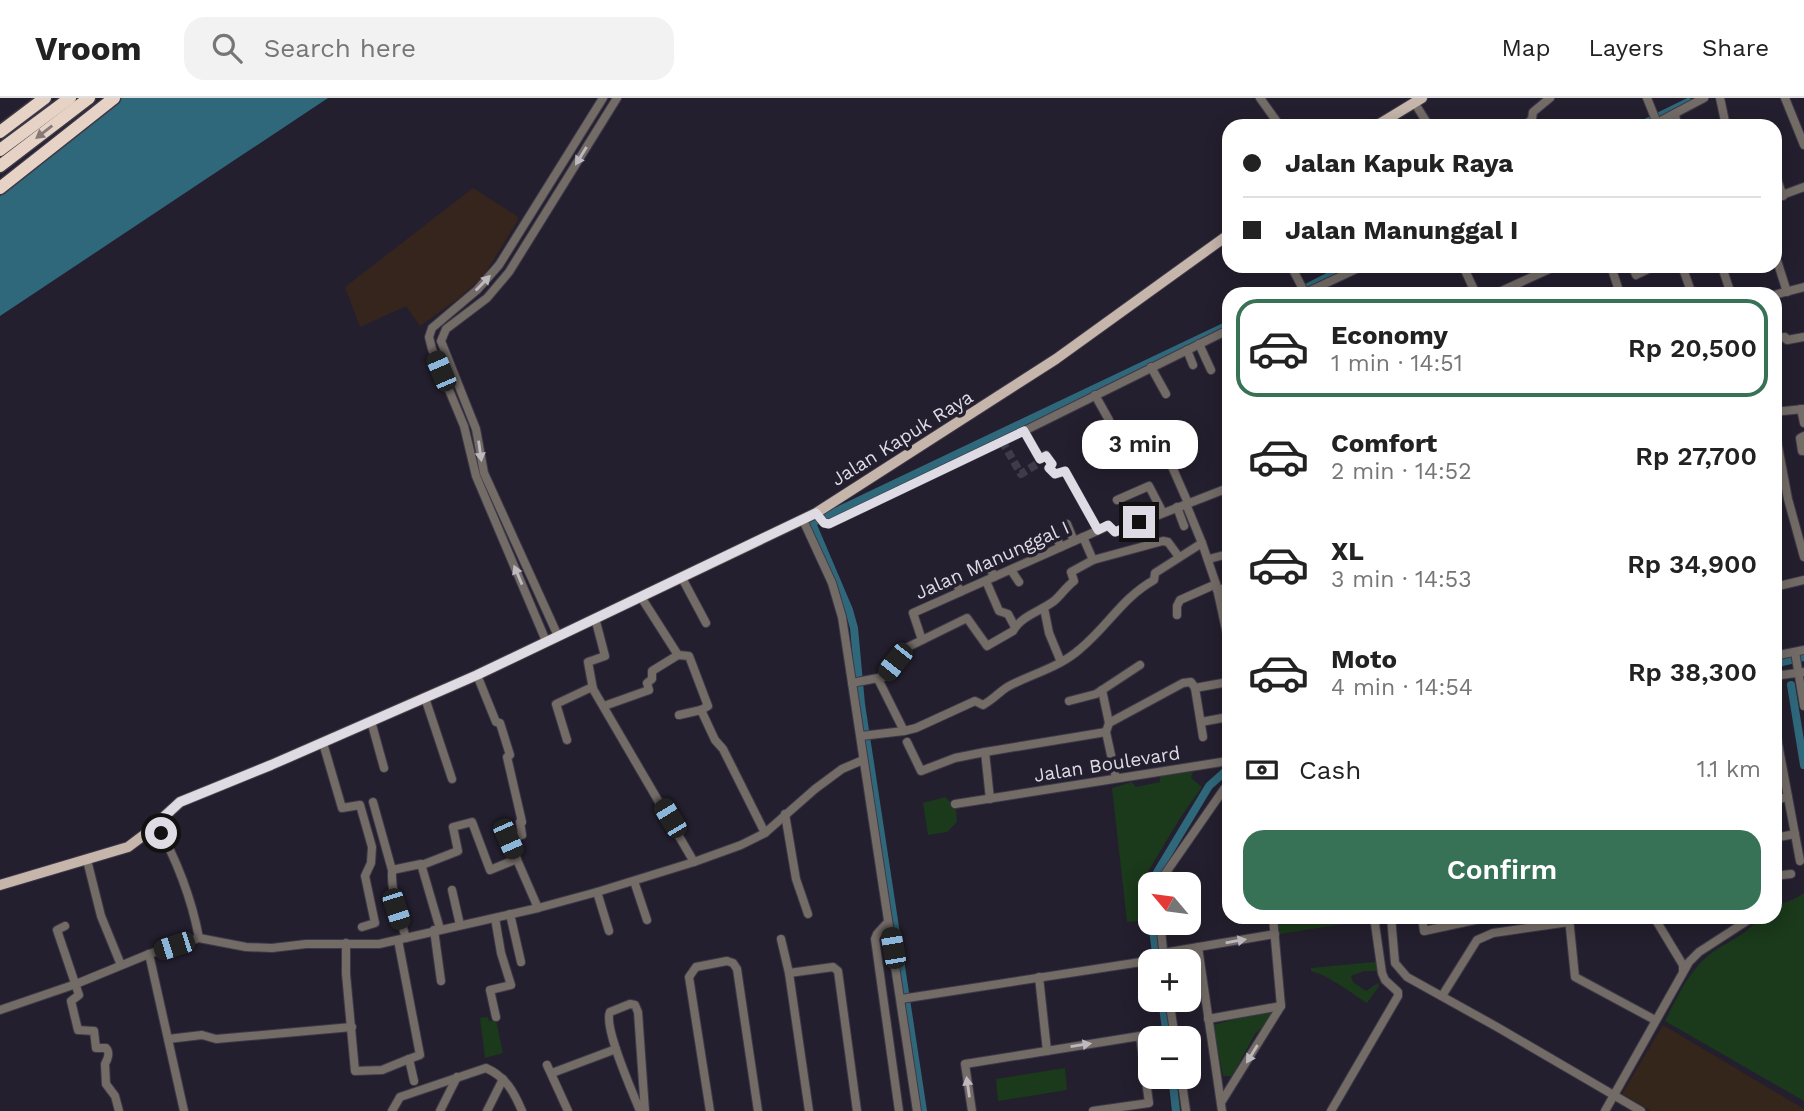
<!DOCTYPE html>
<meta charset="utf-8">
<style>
:root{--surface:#fff;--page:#f2f2f2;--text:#222;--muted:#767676;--line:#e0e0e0;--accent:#387256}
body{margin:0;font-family:"Work Sans",sans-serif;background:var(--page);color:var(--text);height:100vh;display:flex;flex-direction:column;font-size:26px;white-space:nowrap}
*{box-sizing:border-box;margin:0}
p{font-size:23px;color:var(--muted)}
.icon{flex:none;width:38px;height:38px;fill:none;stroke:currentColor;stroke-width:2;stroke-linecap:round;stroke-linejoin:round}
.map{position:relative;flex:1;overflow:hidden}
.panel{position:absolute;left:1222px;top:189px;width:560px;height:637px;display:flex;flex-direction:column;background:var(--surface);border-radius:21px;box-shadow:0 4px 18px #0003}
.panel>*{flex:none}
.hud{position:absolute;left:1222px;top:21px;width:560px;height:154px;border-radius:21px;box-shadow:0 4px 18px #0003;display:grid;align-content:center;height:154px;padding:0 21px;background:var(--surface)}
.needle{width:46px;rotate:299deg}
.tools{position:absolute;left:1138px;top:774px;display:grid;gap:14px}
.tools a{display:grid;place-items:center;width:63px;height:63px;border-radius:14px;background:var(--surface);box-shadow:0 4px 18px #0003;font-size:35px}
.end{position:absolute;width:32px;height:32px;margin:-16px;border:9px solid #dedbe5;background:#111;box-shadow:0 0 0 4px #111}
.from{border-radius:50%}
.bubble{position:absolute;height:49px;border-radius:21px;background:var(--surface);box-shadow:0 4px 18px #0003;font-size:23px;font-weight:600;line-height:49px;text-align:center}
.car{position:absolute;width:21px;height:42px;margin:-21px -10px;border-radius:9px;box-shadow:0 0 5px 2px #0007;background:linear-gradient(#222 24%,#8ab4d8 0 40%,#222 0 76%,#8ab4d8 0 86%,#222 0)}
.hud b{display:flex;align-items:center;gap:24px;height:66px;font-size:26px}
.hud b+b{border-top:2px solid var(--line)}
.hud i{width:18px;height:18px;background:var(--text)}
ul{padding:12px 0 0;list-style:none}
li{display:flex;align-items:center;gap:21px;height:98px;margin:0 14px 10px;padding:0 7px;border:4px solid transparent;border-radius:21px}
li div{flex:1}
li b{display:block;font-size:26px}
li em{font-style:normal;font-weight:600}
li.current{border-color:var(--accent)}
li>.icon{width:63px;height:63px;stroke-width:1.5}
.pay{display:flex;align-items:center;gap:18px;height:77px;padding:0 21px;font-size:26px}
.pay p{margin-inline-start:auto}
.primary-button{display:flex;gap:14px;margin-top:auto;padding:14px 21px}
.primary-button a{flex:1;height:80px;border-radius:21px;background:var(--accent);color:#fff;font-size:28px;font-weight:600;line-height:80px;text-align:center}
header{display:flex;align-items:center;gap:42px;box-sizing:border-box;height:98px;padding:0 35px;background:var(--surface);border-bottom:2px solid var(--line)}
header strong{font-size:33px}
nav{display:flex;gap:38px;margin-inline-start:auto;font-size:24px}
.search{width:490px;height:63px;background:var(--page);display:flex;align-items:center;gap:18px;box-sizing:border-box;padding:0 24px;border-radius:21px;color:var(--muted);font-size:26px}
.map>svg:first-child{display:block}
.education{fill:#34261a}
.medical{fill:#36251d}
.green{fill:#1b391b}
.water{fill:#2f687b}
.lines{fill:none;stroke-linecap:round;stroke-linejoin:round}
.canal{stroke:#2f687b;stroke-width:8}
.minor-tunnel{stroke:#403b49;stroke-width:8;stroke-dasharray:8 4;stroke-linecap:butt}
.minor-casing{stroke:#3e3948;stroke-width:10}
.major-casing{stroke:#3e3948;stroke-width:12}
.highway-casing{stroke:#3e3948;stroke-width:15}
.minor{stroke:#736b66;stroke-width:8}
.major{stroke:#c5b5aa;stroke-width:10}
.highway{stroke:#e6d3c5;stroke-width:12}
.oneway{fill:#85797a}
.oneway2{fill:#beb9bf}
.route{stroke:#dedbe5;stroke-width:9}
.labels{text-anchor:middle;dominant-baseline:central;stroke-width:7;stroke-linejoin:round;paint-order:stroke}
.street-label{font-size:19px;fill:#dedbe5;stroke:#241f2e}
</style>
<header>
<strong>Vroom</strong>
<div class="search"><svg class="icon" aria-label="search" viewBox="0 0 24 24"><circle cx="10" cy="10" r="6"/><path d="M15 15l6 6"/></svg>Search here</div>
<nav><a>Map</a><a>Layers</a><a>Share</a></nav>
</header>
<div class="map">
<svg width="1804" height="1013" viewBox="0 0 1804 1013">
<rect width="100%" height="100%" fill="#241f2e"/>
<!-- education -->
<path class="education" d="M1663 927 1804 1011V1013H1651L1622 996Z"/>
<!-- medical -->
<path class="medical" d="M473 90 517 118 518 122 483 179 459 200 420 228 406 208 360 229 345 189Z"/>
<!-- green -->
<g class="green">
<path d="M1193 673 1191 680 1202 689 1180 720 1143 782 1140 793V823L1127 824 1112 690 1132 684 1136 689 1160 684V678Z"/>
<path d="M945 699 956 710 957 724 947 734 928 737 923 705Z"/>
<path d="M1804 795V1003L1665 923C1678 898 1688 874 1710 856 1720 848 1732 843 1742 836 1755 827 1758 819 1774 819L1775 810C1784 803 1794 803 1804 795Z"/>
<path d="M1277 819H1361L1362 823 1280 836Z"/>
<path d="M1373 864 1378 865 1381 878 1378 879 1376 873H1364L1351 878 1353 884 1366 893 1378 885 1379 888 1367 905C1349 894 1330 878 1311 873V870Z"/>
<path d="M1270 912 1272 920 1255 936 1232 978H1223L1213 927Z"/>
<path d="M488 919 489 923 496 922 503 955 485 960 480 920Z"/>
<path d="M1065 970 1067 992 998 1003 996 981Z"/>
</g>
<!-- water -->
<path class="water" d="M120 0H328L0 218V98Z"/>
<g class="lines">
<!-- canal -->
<g class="canal">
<path d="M1639 28 1688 4"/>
<path d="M1294 196 1349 168"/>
<path d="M1774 566 1804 559"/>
<path d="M1791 587 1804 667"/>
<path d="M1153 786 1156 776 1209 688 1228 671"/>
<path d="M1150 800V811"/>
<path d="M1152 824 1157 863"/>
<path d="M1162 901 1167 940"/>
<path d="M1172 978 1176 1013"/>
<path d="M923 1013 861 606 854 530 849 512 812 425 1228 227"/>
</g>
<!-- minor-tunnel -->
<path class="minor-tunnel" d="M1002 343 1021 376 1037 366 1040 361"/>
<!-- minor casing -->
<g class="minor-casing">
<g id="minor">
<path d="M1260 0 1280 28"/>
<path d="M1647 0 1657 25"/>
<path d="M1720 0 1726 28"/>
<path d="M1785 0 1804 47"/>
<path d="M1414 4 1429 28"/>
<path d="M1675 16 1677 28"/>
<path d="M1525 28 1532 21 1533 14 1550 0"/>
<path d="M1651 28 1704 0"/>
<path d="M1774 73 1783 98"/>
<path d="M1774 100 1804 89"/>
<path d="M1774 153 1787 194"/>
<path d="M1291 168 1305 195"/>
<path d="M1463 168 1476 196"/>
<path d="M1611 168 1620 196"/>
<path d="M1632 168 1636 177 1655 168"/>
<path d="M1682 168 1692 196"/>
<path d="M1724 168 1723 172 1731 196"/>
<path d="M1303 196 1363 168"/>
<path d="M1460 196 1474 191"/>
<path d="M1495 196 1556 168"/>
<path d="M1774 197 1804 189"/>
<path d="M1774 241 1785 239 1787 242 1804 239"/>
<path d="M1199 246 1211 272"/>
<path d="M1187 252 1193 267"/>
<path d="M1151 269 1166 296"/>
<path d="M1095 297 1109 322"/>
<path d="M1801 311 1804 325"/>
<path d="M1774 314 1804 311"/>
<path d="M1774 327 1788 401 1804 459"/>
<path d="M1024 333 1040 361 1046 357 1052 366 1049 370 1055 376 1065 373 1098 432"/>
<path d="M1804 338 1800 340 1802 353H1804"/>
<path d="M1170 364 1188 405"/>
<path d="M1117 402 1149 388 1163 415"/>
<path d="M1186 406 1202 445"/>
<path d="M1177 409 1184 428"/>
<path d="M816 415 824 425 829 426 1024 333 1228 232"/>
<path d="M803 422 832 485 842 519 917 1013"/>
<path d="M1067 426 1074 443"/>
<path d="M1053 433 1061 449"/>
<path d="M1083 439 1093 462"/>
<path d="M1039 445 1044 456"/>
<path d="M1209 461 1228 456"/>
<path d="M989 467 994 479"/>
<path d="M1011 472 1019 484"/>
<path d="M954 478 960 494"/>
<path d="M682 480 706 525"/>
<path d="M986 483 999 513 1008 516 1015 529"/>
<path d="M1774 489 1804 482"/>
<path d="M1217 492 1228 489"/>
<path d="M641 499 678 557"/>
<path d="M1044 510 1049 535 1061 564"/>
<path d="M1177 517V508L1180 502 1216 486"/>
<path d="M558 538 484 375 476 331 441 243 446 231 487 200 509 174 617 0"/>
<path d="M922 542 913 515 1108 428 1115 434 1228 390"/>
<path d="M546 543 476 378 464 328 432 251 429 239 432 230 477 192 499 167 603 0"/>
<path d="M1795 554 1804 608"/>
<path d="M1774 558 1804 552"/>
<path d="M477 577 496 624 500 625 510 657 507 659 522 724H520L522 737 508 741 538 810"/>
<path d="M1774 578 1804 574"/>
<path d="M878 581 904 633 916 630 975 603 983 607C994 601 1000 593 1009 588 1032 576 1060 569 1080 551 1108 528 1122 500 1154 482L1155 475 1202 445 1216 486 1228 541"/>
<path d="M852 585 883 579 906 550 967 520 987 548 1013 533C1021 518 1041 513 1054 503 1061 497 1066 489 1074 483L1071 474 1093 462 1163 443 1168 444 1179 459"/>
<path d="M1195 590 1228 584"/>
<path d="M593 591 588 564 605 558 595 520"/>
<path d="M1102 592 1109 625 1106 634 1116 680"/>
<path d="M425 600 452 681"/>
<path d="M1069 603 1096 596 1140 567"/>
<path d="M604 608 649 592 647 585 652 581V573L678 557 689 558 708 608 701 612 715 642 723 651 765 735"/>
<path d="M679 617 701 612"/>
<path d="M371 623 384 670"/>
<path d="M1201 624 1228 619"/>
<path d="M1774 624 1800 763"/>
<path d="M1109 625 1183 585 1191 584 1195 590 1203 639"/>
<path d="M861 638 904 633"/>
<path d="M567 642 556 606 590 590 593 591 694 764"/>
<path d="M907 644 921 673 955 660 985 654"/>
<path d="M323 645 342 710 360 707 372 749 371 765 365 778 375 825 362 829"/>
<path d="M990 701 985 654 1106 634"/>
<path d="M1774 702 1788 699"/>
<path d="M373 704 392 772C391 795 399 817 406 840"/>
<path d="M955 706 1228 663"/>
<path d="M785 716 796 781 808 816"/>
<path d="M156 726C176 759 192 802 199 840"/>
<path d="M1774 740 1795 736"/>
<path d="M87 762 101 818 121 867"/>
<path d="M422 767 458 753 453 729 472 724 490 772 517 761"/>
<path d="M392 772 421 766 440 831"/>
<path d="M1774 778 1791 776"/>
<path d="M634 783 647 822"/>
<path d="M1158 786 1224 691 1228 689"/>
<path d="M452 792 460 827"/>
<path d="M597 794 609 833"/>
<path d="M510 816 521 864"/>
<path d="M1391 819 1395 865 1407 879 1497 929 1641 1013"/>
<path d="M1422 819 1424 833 1489 819"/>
<path d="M1654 819 1683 867V873"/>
<path d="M495 820 501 855 511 887 490 892 496 919"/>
<path d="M1569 820 1575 879 1655 922"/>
<path d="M888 824 877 836 875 841 899 1013"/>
<path d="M1160 824 1164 860"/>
<path d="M65 828 57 832 79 897 71 903 78 932 94 933 96 950H106C110 954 108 961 105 966L106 986 115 998 119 1013"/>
<path d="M434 832 441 883"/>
<path d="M781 841 789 875"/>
<path d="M398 842 420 957 409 961 414 983"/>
<path d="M346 845V876L355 973 382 972 409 961"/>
<path d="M1198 849 1222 1013"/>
<path d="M1163 855 1275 836"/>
<path d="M149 856 184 1013"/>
<path d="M1165 863 1199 857"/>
<path d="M1039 879 1047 953"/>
<path d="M1442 898 1477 842 1493 835 1569 824"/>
<path d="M901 901 1141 864 1163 863"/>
<path d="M1169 901 1175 940"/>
<path d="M0 912 76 886 149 856 199 840 246 849 272 850 306 846H379L538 810 597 794 694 764 741 747 765 735 815 691 842 671 863 662"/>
<path d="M1208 921 1281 908"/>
<path d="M168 941 202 937 216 941 352 929"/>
<path d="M547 967 568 1013"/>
<path d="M552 975 616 951"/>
<path d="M1181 978 1186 1013"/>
<path d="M1222 1003 1281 908 1273 819"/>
<path d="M392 1013 400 999 486 970C506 979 514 994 522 1013"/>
<path d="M440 1013 457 979"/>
<path d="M487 1013 503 981"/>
<path d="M640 1013C633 995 603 929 610 914L630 906 635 907 638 914 645 1013"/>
<path d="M710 1013 689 879 696 869 727 863 733 865 737 871 758 1013"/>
<path d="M809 1013 789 875 833 869 838 873 857 1013"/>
<path d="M972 1013 965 966 1140 938 1149 1005 1093 1013"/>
<path d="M1331 1013 1398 898V894L1385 882 1382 875 1374 819"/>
<path d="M1605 1013 1689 864 1699 854 1753 819"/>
</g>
</g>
<!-- major casing -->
<g class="major-casing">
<g id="major">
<path d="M1376 28 1422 0"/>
<path d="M0 787 128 749 144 737 180 704 271 667 477 577 816 415 1056 261 1228 137"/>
</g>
</g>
<!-- highway casing -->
<g class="highway-casing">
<g id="highway">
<path d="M0 34 45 0"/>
<path d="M0 52 70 0"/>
<path d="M0 68 89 0"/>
<path d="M0 90 114 0"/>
</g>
</g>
<!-- minor -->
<use href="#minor" class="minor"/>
<!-- major -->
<use href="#major" class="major"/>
<!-- highway -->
<use href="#highway" class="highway"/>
</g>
<!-- one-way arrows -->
<defs><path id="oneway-solid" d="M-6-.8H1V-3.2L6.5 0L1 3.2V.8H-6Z" transform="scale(1.75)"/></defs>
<use class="oneway" href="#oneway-solid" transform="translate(44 34) rotate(142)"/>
<g class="oneway2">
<use href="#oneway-solid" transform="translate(581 58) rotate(122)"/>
<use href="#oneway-solid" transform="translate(483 185) rotate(-46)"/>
<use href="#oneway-solid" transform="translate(480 353) rotate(82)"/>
<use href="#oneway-solid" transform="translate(518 477) rotate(-113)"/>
<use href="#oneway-solid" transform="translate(1236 843) rotate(-10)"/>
<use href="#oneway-solid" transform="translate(1081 947) rotate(-9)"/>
<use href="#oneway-solid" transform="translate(1252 956) rotate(122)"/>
<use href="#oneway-solid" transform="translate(968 989) rotate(-98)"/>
</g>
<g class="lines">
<!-- route -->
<path class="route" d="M161 735 156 726 180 704 271 667 477 577 816 415 824 425 829 426 1024 333 1040 361 1046 358 1052 366 1049 370 1055 376 1065 373 1098 432 1108 427 1115 434 1139 424"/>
</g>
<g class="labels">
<!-- street labels -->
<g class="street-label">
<text transform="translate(902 340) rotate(-32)">Jalan Kapuk Raya</text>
<text transform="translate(992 462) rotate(-24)">Jalan Manunggal I</text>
<text transform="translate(1107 666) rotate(-9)">Jalan Boulevard</text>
</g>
</g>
</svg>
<div class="tools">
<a><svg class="needle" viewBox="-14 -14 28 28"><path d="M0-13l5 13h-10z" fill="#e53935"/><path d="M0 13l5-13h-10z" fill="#767676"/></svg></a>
<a>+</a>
<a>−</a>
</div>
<i class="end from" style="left:161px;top:735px"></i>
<i class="end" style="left:1139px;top:424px"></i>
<div class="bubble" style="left:1082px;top:322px;width:116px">3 min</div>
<i class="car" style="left:441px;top:273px;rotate:337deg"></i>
<i class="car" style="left:895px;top:564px;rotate:218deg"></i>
<i class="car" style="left:670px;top:720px;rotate:329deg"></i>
<i class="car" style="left:508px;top:741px;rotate:156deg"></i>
<i class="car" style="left:396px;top:811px;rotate:162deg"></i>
<i class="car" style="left:174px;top:848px;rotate:252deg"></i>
<i class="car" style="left:893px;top:850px;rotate:350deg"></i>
<div class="hud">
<b><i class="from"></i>Jalan Kapuk Raya</b>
<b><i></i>Jalan Manunggal I</b>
</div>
<section class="panel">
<ul>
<li class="current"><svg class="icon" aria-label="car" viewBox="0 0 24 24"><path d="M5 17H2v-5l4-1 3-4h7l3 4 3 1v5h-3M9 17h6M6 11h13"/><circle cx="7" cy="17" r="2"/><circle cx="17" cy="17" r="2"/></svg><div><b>Economy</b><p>1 min · 14:51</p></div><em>Rp 20,500</em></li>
<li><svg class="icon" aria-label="car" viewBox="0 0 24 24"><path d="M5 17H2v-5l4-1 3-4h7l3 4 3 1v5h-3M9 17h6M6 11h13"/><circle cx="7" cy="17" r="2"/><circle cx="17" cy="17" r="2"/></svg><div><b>Comfort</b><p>2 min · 14:52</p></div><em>Rp 27,700</em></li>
<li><svg class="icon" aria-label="car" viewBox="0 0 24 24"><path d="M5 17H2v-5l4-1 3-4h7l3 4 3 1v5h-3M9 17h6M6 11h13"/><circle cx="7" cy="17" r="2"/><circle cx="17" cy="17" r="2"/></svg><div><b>XL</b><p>3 min · 14:53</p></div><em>Rp 34,900</em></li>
<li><svg class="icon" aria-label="car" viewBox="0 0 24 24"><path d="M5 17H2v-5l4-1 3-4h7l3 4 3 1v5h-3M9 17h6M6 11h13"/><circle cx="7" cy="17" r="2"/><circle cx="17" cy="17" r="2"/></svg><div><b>Moto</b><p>4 min · 14:54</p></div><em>Rp 38,300</em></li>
</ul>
<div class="pay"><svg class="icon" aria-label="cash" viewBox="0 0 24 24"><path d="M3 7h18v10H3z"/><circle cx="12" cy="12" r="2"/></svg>Cash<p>1.1 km</p></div>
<div class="primary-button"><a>Confirm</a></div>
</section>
</div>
